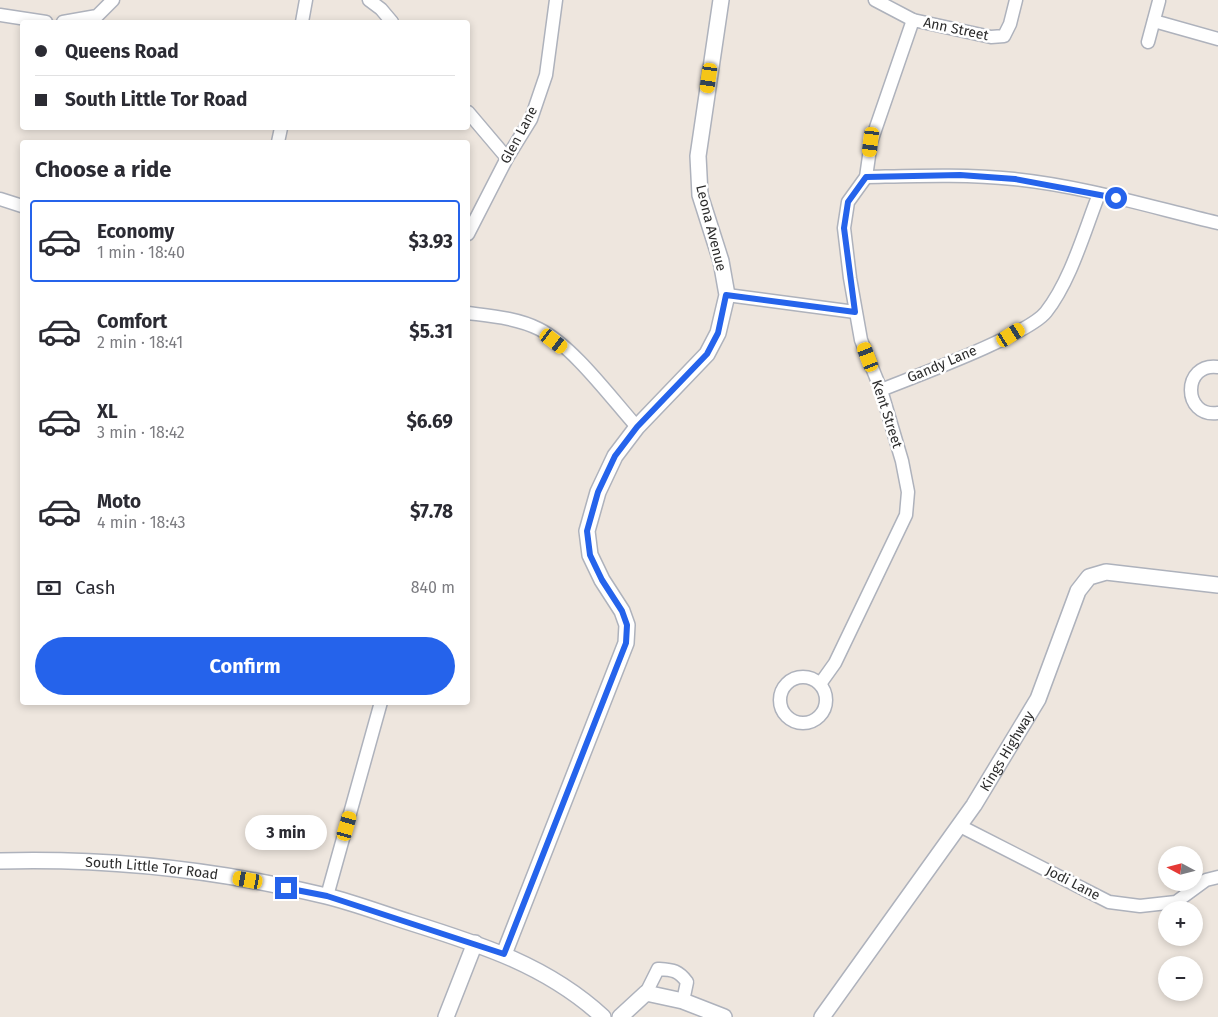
<!DOCTYPE html>
<meta charset="utf-8">
<style>
:root{--surface:#fff;--page:#f7f7f7;--text:#2b2b33;--muted:#7c7c81;--line:#e1e1e2;--accent:#2563eb}
body{margin:0;font-family:"Fira Sans",sans-serif;background:var(--page);color:var(--text);height:100vh;display:flex;flex-direction:column;font-size:19px;white-space:nowrap}
*{box-sizing:border-box;margin:0}
p{font-size:16px;color:var(--muted)}
.icon{flex:none;width:28px;height:28px;fill:none;stroke:currentColor;stroke-width:2;stroke-linecap:round;stroke-linejoin:round}
.map{position:relative;flex:1;overflow:hidden}
.panel{position:absolute;left:20px;top:140px;width:450px;height:565px;display:flex;flex-direction:column;background:var(--surface);border-radius:5px;box-shadow:0 2px 8px #0003}
.panel>*{flex:none}
.guide{position:absolute;left:20px;top:20px;width:450px;height:110px;border-radius:5px;box-shadow:0 2px 8px #0003;display:grid;align-content:center;height:110px;padding:0 15px;background:var(--surface)}
.needle{width:32px;rotate:277deg}
.controls{position:absolute;left:1158px;top:846px;display:grid;gap:10px}
.controls a{display:grid;place-items:center;width:45px;height:45px;border-radius:50%;background:var(--surface);box-shadow:0 2px 8px #0003;font-size:25px}
.end{position:absolute;width:22px;height:22px;margin:-11px;border:6px solid #2563eb;background:#fff;box-shadow:0 0 0 2px #fff}
.from{border-radius:50%}
.bubble{position:absolute;height:35px;border-radius:18px;background:var(--surface);box-shadow:0 2px 8px #0003;font-size:16px;font-weight:700;line-height:35px;text-align:center}
.car{position:absolute;width:15px;height:30px;margin:-15px -8px;border-radius:6px;box-shadow:0 0 4px 1px #0007;background:linear-gradient(#f5c518 24%,#345 0 40%,#f5c518 0 76%,#345 0 86%,#f5c518 0)}
.guide b{display:flex;align-items:center;gap:18px;height:48px;font-size:19px}
.guide b+b{border-top:1px solid var(--line)}
.guide i{width:12px;height:12px;background:var(--text)}
ul{padding:0;list-style:none}
li{display:flex;align-items:center;gap:15px;height:82px;margin:0 10px 8px;padding:0 5px;border:2px solid transparent;border-radius:5px}
li div{flex:1}
li b{display:block;font-size:19px}
li em{font-style:normal;font-weight:700}
li.on{border-color:var(--accent)}
li>.icon{width:45px;height:45px;stroke-width:1.5}
h2{padding:0 15px;font-size:22px;line-height:60px}
.pay{display:flex;align-items:center;gap:12px;height:55px;padding:0 15px;font-size:19px}
.pay p{margin-inline-start:auto}
.cta{display:flex;gap:10px;margin-top:auto;padding:10px 15px}
.cta a{flex:1;height:58px;border-radius:30px;background:var(--accent);color:#fff;font-size:20px;font-weight:700;line-height:58px;text-align:center}
.map>svg:first-child{display:block}
.lines{fill:none;stroke-linecap:round;stroke-linejoin:round}
.minor-casing{stroke:#aeb2bc;stroke-width:15}
.tertiary-casing{stroke:#aeb2bc;stroke-width:18}
.minor{stroke:#fff;stroke-width:12}
.tertiary{stroke:#fff;stroke-width:15}
.route{stroke:#2563eb;stroke-width:6}
.labels{text-anchor:middle;dominant-baseline:central;stroke-width:5;stroke-linejoin:round;paint-order:stroke}
.street-label{font-size:14px;fill:#2c2c2c;stroke:#fff}
</style>
<div class="map">
<svg width="1218" height="1017" viewBox="0 0 1218 1017">
<rect width="100%" height="100%" fill="#eee6de"/>
<g class="lines">
<!-- minor casing -->
<g class="minor-casing">
<g id="minor">
<path d="M369 0 381 9 392 22"/>
<path d="M875 0 913 20 991 37 1004 36 1010 24 1016 0"/>
<path d="M0 15 46 22"/>
<path d="M1154 21 1218 39"/>
<path d="M63 22 97 16 113 0"/>
<path d="M302 22 306 0"/>
<path d="M1148 42 1159 1"/>
<path d="M468 112 507 158"/>
<path d="M278 142 281 128"/>
<path d="M866 177C916 176 965 174 1014 179 1083 186 1151 207 1218 223"/>
<path d="M0 199 22 206"/>
<path d="M468 234 507 158 531 119 546 75 556 0"/>
<path d="M727 295 855 312"/>
<path d="M468 313C491 316 517 318 539 329 573 346 611 398 637 427"/>
<path d="M1218 367C1182 362 1182 418 1218 413"/>
<path d="M881 390C913 377 1028 335 1046 312 1071 280 1084 232 1099 194"/>
<circle cx="803" cy="700" r="23"/>
<path d="M820 684 835 663 906 515 908 492 902 461 881 390 861 340 850 278 844 228 848 202 866 177 871 142 913 20"/>
<path d="M960 826 1109 902 1140 906 1176 902 1206 880 1218 877"/>
<path d="M327 896 381 702"/>
<path d="M646 993 658 969C673 970 678 970 687 982L683 1001"/>
</g>
</g>
<!-- tertiary casing -->
<g class="tertiary-casing">
<g id="tertiary">
<path id="s1" d="M0 861C110 858 219 870 326 896 355 903 383 914 412 923 482 945 548 966 603 1017"/>
<path d="M504 954 626 643 627 625 622 611 602 580 590 555 587 531 598 492 615 456 637 427 707 354 718 333 727 295 721 261 700 195 698 156 721 0"/>
<path d="M446 1017 475 943"/>
<path d="M620 1017 646 993 683 1001 724 1017"/>
<path id="s2" d="M822 1017 974 805 1038 699 1078 591 1089 577 1106 572 1218 585"/>
</g>
</g>
<!-- minor -->
<use href="#minor" class="minor"/>
<!-- tertiary -->
<use href="#tertiary" class="tertiary"/>
</g>
<g class="lines">
<!-- route -->
<path class="route" d="M286 888 327 896 504 954 626 643 627 625 622 611 602 580 590 555 587 531 598 492 615 456 637 427 707 354 718 333 726 295 855 312 844 228 848 202 866 177 960 175 1015 179 1116 198"/>
</g>
<g class="labels">
<!-- street labels -->
<g class="street-label">
<text transform="translate(956 29) rotate(12)">Ann Street</text>
<text transform="translate(519 135) rotate(-62)">Glen Lane</text>
<text transform="translate(711 228) rotate(76)">Leona Avenue</text>
<text transform="translate(942 364) rotate(-23)">Gandy Lane</text>
<text transform="translate(887 414) rotate(72)">Kent Street</text>
<text stroke="none"><textPath href="#s2" startOffset="324">Kings Highway</textPath></text>
<text stroke="none"><textPath href="#s1" startOffset="152">South Little Tor Road</textPath></text>
<text transform="translate(1073 883) rotate(27)">Jodi Lane</text>
</g>
</g>
</svg>
<div class="controls">
<a><svg class="needle" viewBox="-14 -14 28 28"><path d="M0-13l5 13h-10z" fill="#e53935"/><path d="M0 13l5-13h-10z" fill="#7c7c81"/></svg></a>
<a>+</a>
<a>−</a>
</div>
<i class="end from" style="left:1116px;top:198px"></i>
<i class="end" style="left:286px;top:888px"></i>
<div class="bubble" style="left:245px;top:815px;width:82px">3 min</div>
<i class="car" style="left:709px;top:78px;rotate:188deg"></i>
<i class="car" style="left:871px;top:142px;rotate:187deg"></i>
<i class="car" style="left:1011px;top:335px;rotate:58deg"></i>
<i class="car" style="left:554px;top:341px;rotate:127deg"></i>
<i class="car" style="left:868px;top:357px;rotate:339deg"></i>
<i class="car" style="left:347px;top:826px;rotate:16deg"></i>
<i class="car" style="left:248px;top:880px;rotate:280deg"></i>
<div class="guide">
<b><i class="from"></i>Queens Road</b>
<b><i></i>South Little Tor Road</b>
</div>
<section class="panel">
<h2>Choose a ride</h2>
<ul>
<li class="on"><svg class="icon" aria-label="car" viewBox="0 0 24 24"><path d="M5 17H2v-5l4-1 3-4h7l3 4 3 1v5h-3M9 17h6M6 11h13"/><circle cx="7" cy="17" r="2"/><circle cx="17" cy="17" r="2"/></svg><div><b>Economy</b><p>1 min · 18:40</p></div><em>$3.93</em></li>
<li><svg class="icon" aria-label="car" viewBox="0 0 24 24"><path d="M5 17H2v-5l4-1 3-4h7l3 4 3 1v5h-3M9 17h6M6 11h13"/><circle cx="7" cy="17" r="2"/><circle cx="17" cy="17" r="2"/></svg><div><b>Comfort</b><p>2 min · 18:41</p></div><em>$5.31</em></li>
<li><svg class="icon" aria-label="car" viewBox="0 0 24 24"><path d="M5 17H2v-5l4-1 3-4h7l3 4 3 1v5h-3M9 17h6M6 11h13"/><circle cx="7" cy="17" r="2"/><circle cx="17" cy="17" r="2"/></svg><div><b>XL</b><p>3 min · 18:42</p></div><em>$6.69</em></li>
<li><svg class="icon" aria-label="car" viewBox="0 0 24 24"><path d="M5 17H2v-5l4-1 3-4h7l3 4 3 1v5h-3M9 17h6M6 11h13"/><circle cx="7" cy="17" r="2"/><circle cx="17" cy="17" r="2"/></svg><div><b>Moto</b><p>4 min · 18:43</p></div><em>$7.78</em></li>
</ul>
<div class="pay"><svg class="icon" aria-label="cash" viewBox="0 0 24 24"><path d="M3 7h18v10H3z"/><circle cx="12" cy="12" r="2"/></svg>Cash<p>840 m</p></div>
<div class="cta"><a>Confirm</a></div>
</section>
</div>
